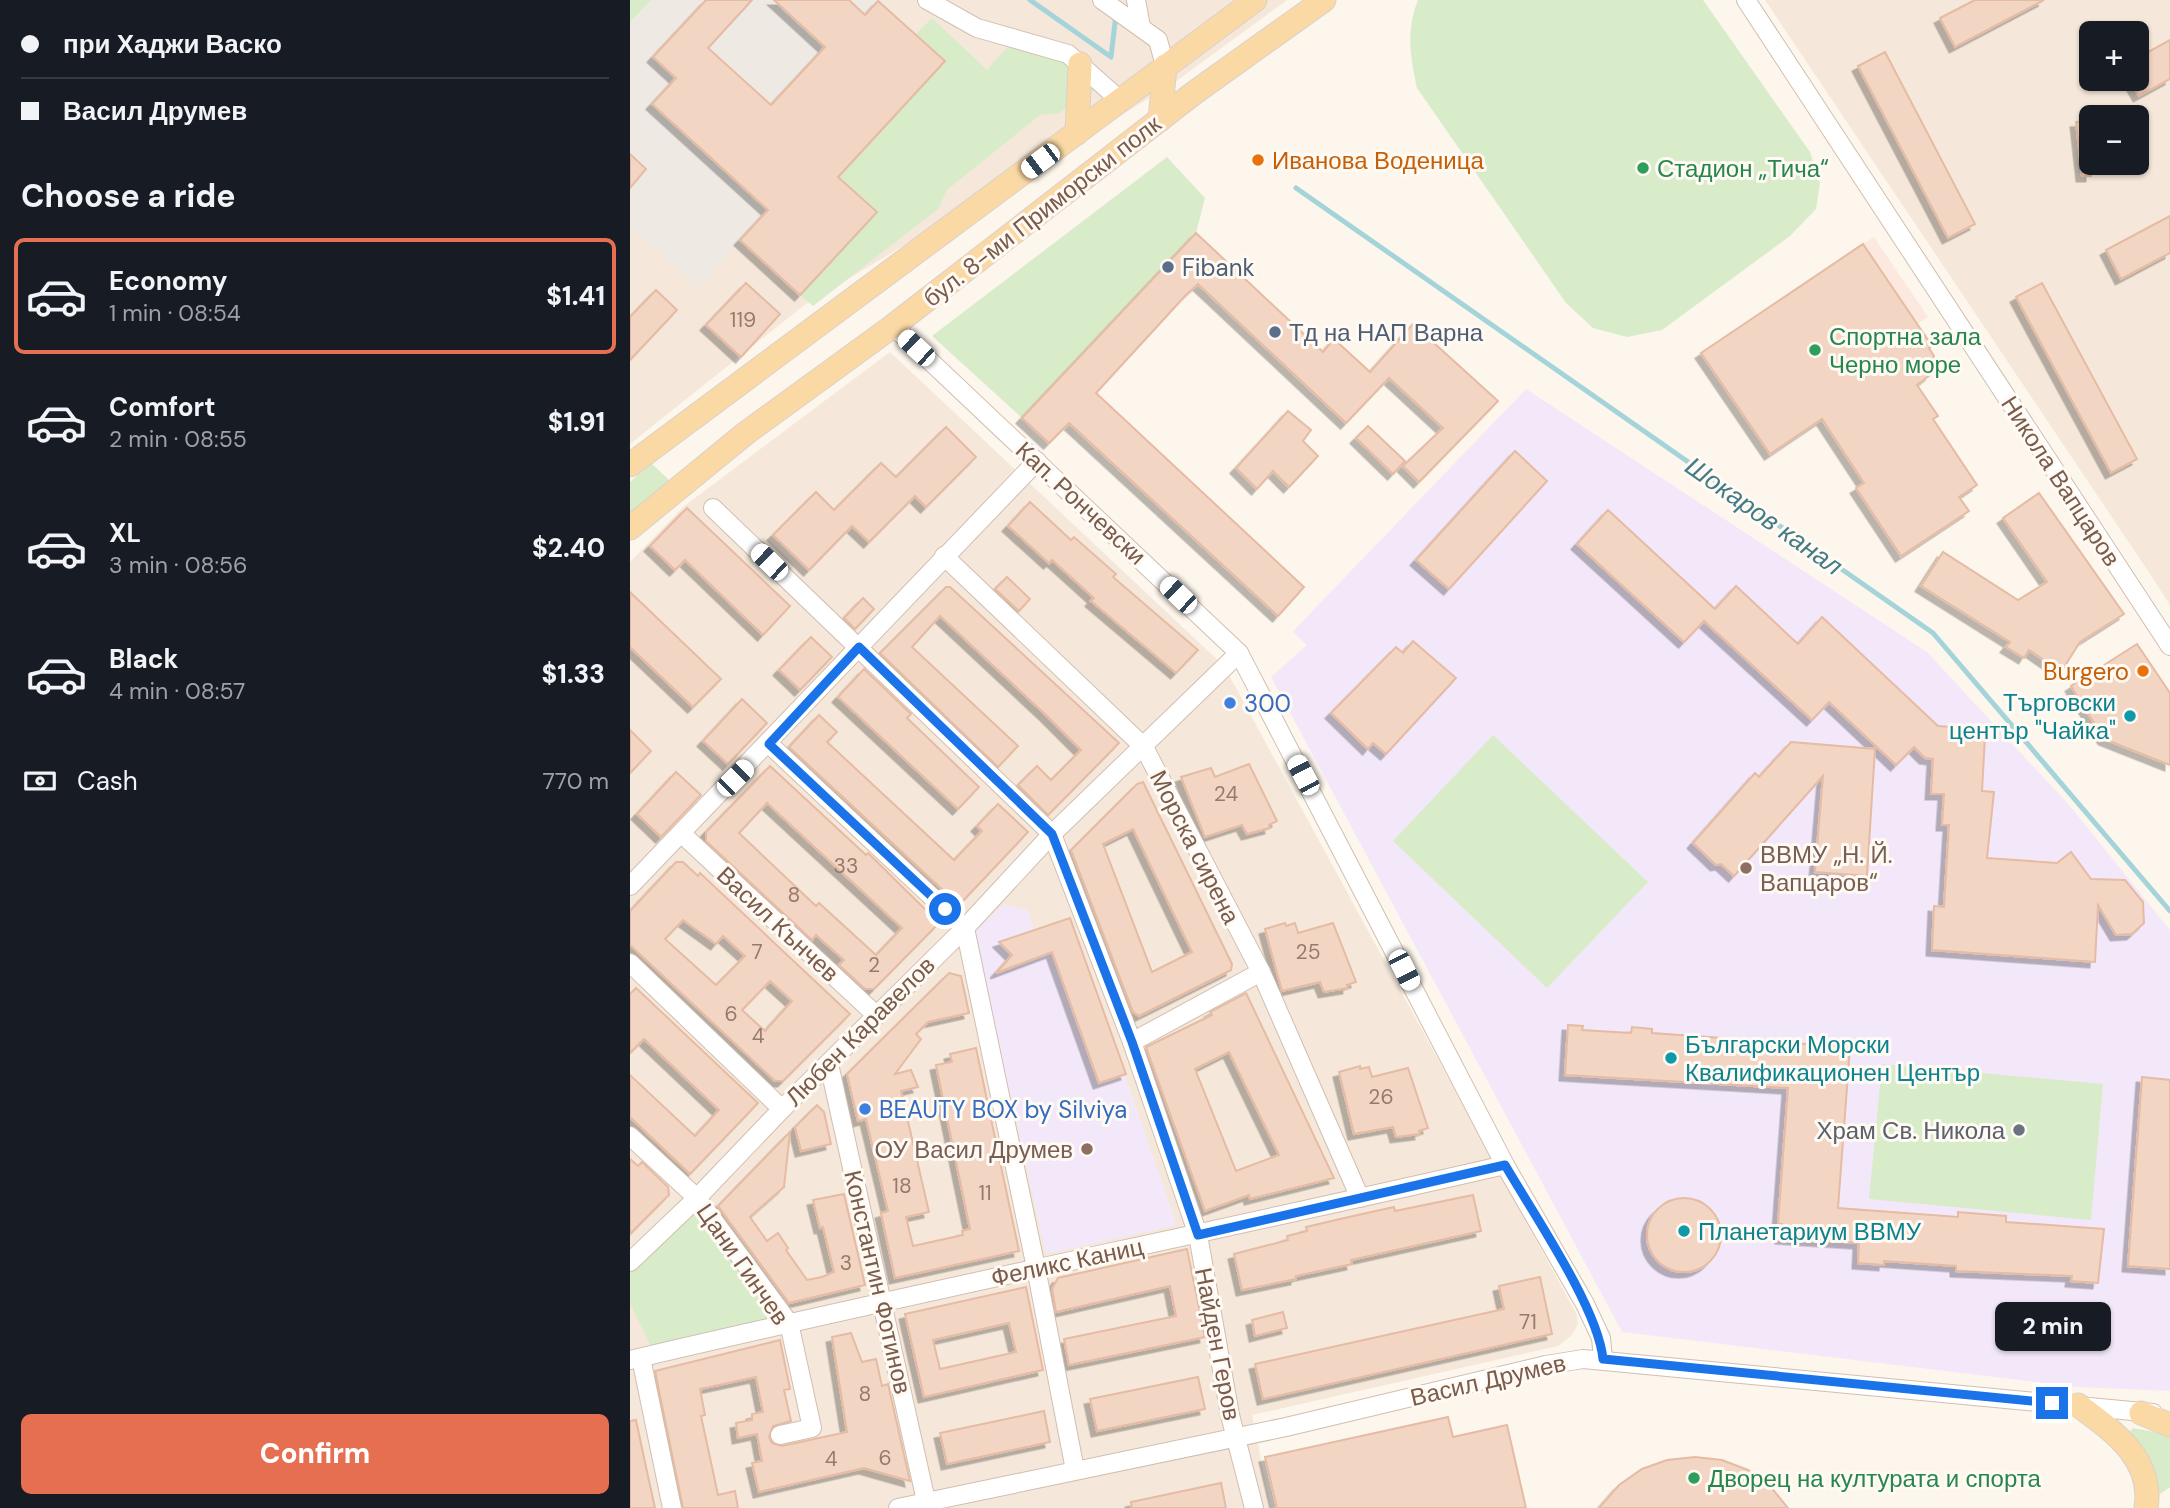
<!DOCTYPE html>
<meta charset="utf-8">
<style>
:root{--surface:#171b24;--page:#242831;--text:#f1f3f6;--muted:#9ea1a6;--line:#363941;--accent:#e76f51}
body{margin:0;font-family:"DM Sans",sans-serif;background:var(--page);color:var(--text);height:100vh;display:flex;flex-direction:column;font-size:26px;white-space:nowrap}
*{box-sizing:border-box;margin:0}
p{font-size:23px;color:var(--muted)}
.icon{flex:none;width:38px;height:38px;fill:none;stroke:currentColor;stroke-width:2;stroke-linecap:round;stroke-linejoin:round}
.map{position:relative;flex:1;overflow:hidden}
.sheet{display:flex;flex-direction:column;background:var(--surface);width:630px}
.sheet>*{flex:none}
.banner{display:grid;align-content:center;height:154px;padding:0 21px;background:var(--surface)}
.tools{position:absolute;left:1449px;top:21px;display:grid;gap:14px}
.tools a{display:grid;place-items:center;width:70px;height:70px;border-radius:10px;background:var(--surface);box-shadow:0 2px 5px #0004;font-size:35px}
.end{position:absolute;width:32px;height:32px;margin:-16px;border:9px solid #1a73e8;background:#fff;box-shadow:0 0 0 4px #fff}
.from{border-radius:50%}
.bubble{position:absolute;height:49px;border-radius:10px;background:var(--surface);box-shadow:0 2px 5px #0004;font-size:23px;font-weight:800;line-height:49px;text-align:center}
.car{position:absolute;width:21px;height:42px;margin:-21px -10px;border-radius:9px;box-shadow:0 0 5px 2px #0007;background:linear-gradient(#fff 24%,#345 0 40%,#fff 0 76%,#345 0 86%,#fff 0)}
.banner b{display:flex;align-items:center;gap:24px;height:66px;font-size:26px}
.banner b+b{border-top:2px solid var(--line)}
.banner i{width:18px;height:18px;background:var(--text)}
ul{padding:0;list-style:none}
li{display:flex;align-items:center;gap:21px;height:116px;margin:0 14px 10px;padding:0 7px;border:4px solid transparent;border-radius:10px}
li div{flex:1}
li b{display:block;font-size:26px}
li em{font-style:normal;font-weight:800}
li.selected{border-color:var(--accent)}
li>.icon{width:63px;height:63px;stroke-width:1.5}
h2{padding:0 21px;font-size:32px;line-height:84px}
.pay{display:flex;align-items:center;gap:18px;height:77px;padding:0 21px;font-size:26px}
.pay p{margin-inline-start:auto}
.action{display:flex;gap:14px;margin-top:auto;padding:14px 21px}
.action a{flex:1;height:80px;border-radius:10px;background:var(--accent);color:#fff;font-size:28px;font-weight:800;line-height:80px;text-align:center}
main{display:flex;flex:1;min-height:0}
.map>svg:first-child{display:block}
.residential{fill:#f5e8da;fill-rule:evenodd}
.commercial{fill:#fde8e0}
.industrial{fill:#efe9e4}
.education{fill:#f3e8fa}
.green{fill:#d8ecc9}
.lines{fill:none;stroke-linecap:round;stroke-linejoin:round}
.stream{stroke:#a5d3da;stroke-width:5}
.building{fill:#f3d5c3;stroke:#e6bba3;stroke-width:2;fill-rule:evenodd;filter:url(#shadow)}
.minor-casing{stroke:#d1beb0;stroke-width:20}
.major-casing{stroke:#dad1cd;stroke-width:25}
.minor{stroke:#fff;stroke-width:18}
.major{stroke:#fbd9a5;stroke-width:23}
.route{stroke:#1a73e8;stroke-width:9}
.food-dot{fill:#e8710a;stroke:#fffaf3;stroke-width:2.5}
.leisure-dot{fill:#2e9e5b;stroke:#fffaf3;stroke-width:2.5}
.service-dot{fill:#5c6f8a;stroke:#fffaf3;stroke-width:2.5}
.shop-dot{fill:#3f7fe0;stroke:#fffaf3;stroke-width:2.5}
.culture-dot{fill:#0f9aa8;stroke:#fffaf3;stroke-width:2.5}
.education-dot{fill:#8d6e63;stroke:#fffaf3;stroke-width:2.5}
.worship-dot{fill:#6b7280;stroke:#fffaf3;stroke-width:2.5}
.labels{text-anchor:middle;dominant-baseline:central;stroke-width:6;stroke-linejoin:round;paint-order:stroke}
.number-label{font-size:21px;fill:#987a6a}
.food-label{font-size:24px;fill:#c56008;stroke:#fffaf3;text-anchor:start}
.leisure-label{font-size:24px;fill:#27864d;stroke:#fffaf3;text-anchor:start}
.street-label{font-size:24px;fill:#7a5c4d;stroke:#fffaf3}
.service-label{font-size:24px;fill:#4e5e75;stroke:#fffaf3;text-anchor:start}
.culture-label{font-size:24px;fill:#0d838f;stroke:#fffaf3;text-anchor:start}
.shop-label{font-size:24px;fill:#366cbe;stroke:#fffaf3;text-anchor:start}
.education-label{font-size:24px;fill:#785e54;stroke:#fffaf3;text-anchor:start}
.worship-label{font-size:24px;fill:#5b616d;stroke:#fffaf3;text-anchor:end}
.water-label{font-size:26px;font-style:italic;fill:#437c86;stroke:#fffaf3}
</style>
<main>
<section class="sheet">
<div class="banner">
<b><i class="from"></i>при Хаджи Васко</b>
<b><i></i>Васил Друмев</b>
</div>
<h2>Choose a ride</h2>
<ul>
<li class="selected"><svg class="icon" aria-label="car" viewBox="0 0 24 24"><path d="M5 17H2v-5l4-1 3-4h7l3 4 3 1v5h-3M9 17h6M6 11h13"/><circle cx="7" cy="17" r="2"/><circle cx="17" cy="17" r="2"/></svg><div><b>Economy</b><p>1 min · 08:54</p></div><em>$1.41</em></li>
<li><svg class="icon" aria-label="car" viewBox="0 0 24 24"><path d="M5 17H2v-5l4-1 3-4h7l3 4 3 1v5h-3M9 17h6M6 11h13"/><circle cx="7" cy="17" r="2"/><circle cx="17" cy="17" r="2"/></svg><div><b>Comfort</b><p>2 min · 08:55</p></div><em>$1.91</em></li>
<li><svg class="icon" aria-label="car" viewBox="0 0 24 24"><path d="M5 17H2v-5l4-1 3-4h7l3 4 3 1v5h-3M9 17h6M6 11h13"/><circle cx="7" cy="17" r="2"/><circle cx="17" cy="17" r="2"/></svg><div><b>XL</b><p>3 min · 08:56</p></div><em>$2.40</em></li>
<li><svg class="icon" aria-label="car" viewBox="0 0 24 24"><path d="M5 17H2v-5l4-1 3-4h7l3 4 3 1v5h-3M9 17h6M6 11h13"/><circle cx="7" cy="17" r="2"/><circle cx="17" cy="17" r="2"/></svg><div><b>Black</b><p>4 min · 08:57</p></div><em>$1.33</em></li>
</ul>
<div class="pay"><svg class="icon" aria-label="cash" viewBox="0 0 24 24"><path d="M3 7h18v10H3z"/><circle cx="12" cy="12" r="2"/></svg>Cash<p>770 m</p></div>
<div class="action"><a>Confirm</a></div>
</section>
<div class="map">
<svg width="1540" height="1508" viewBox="0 0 1540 1508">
<defs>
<filter id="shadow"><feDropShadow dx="-5.5" dy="5.5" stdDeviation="0" flood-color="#0004"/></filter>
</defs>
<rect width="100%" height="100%" fill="#fdf6ec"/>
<!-- residential -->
<g class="residential">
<path d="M0 0H657L538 87 173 306 0 444Z"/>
<path d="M1135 0H1540V605L1520 574ZM1461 33H1507V79H1461ZM1461 117H1507V163H1461Z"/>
<path d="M260 352 594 666 946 1313 948 1324 942 1335 928 1346 622 1415 641 1508H0V562L53 507Z"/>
</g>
<!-- commercial -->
<path class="commercial" d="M1244 237 1298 317 1287 324 1233 244Z"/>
<!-- industrial -->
<path class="industrial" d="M20 0H247L315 61 209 177 247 212 170 295 110 241 68 288 0 225V22Z"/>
<!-- education -->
<g class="education">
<path d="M896 389 1297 652 1440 806 1540 930V1391L1447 1387 992 1332 641 677 677 645 663 632 667 627Z"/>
<path d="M374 904 397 910 404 929 440 918 547 1225 416 1254 344 933Z"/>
</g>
<!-- green -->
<g class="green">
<path d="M0 0H21L0 22Z"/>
<path d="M788 0H1073L1180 152 1190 183 1186 209 1160 236 1032 330 997 337 963 328 936 303 787 88C780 57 776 30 788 0Z"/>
<path d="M302 18 357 70C363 63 369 55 376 49 407 27 450 68 474 84L429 113 410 115 317 190 308 209 183 306 170 295 246 212 208 177 315 62 285 35Z"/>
<path d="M537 157 575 198 566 233 392 418 302 336Z"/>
<path d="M21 463 39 480 0 514V482Z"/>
<path d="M863 735 1018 882 917 988 763 841Z"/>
<path d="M1252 1064 1473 1084 1461 1220 1239 1199Z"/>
<path d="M67 1198 159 1323 25 1355 0 1303V1262Z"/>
<path d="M1503 1428 1540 1435V1487L1523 1499 1499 1433Z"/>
</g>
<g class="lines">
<!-- stream -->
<g class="stream">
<path d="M400 0 481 57 486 14"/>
<path d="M666 188 1303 633 1540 911"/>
</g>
</g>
<!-- building -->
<g class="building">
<path d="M76 0H122L78 48 141 105 195 47 144 0H219L235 15 248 1 315 61 208 177 247 212 170 295 110 240 138 210 22 104 46 78 23 57Z"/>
<path d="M1345 0H1414L1325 47 1310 18Z"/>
<path d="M1540 40V79L1509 96 1499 79H1507V58Z"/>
<path d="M1255 52 1345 224 1318 238 1228 66Z"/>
<path d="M1461 121V176H1452L1446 122Z"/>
<path d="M0 154 16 169 0 188Z"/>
<path d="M1540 216V253L1491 279 1476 250Z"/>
<path d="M566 233 693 352 704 339 740 372 783 324 868 401 789 482 773 466 813 428 759 378 716 423 568 284 555 296 466 393 674 587 648 616 439 423 419 443 392 418Z"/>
<path d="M1233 244 1302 346 1299 348 1304 356 1300 375 1287 385 1308 416 1303 419 1347 485 1329 497 1339 511 1271 556 1226 488 1234 483 1192 419 1140 454 1071 353Z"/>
<path d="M116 283 150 314 111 357 76 325Z"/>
<path d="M1412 283 1507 459 1481 473 1386 297Z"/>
<path d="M26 290 47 310 0 360V317Z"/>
<path d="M658 411 681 430 673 441 688 456 659 487 643 471 627 489 606 468Z"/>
<path d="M738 426 775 461 763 474 726 438Z"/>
<path d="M316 427 346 457 296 507 285 496 239 542 222 526 179 570 143 535 186 492 204 510 251 463 266 477Z"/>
<path d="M885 451 917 481 819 589 786 560Z"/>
<path d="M1409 493 1494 614 1450 642 1431 672 1399 650 1394 658 1376 647 1380 642 1291 586 1313 552 1388 600 1417 582 1373 518Z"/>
<path d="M400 502 441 540 444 537 486 574 483 577 568 650 546 673 461 601 464 598 422 560 419 563 378 526Z"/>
<path d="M57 508 160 606 133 635 55 560 45 570 20 546Z"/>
<path d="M978 510 1085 609 1106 586 1168 644 1192 617 1308 726 1349 729 1355 736 1352 791 1364 792 1357 858 1427 863 1441 852 1461 879 1495 880 1513 902 1514 923 1502 934 1486 935 1468 905 1465 962 1302 950 1304 906 1314 907 1319 825H1312L1314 794H1301L1303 759 1295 758 1284 747 1266 765 1199 702 1182 720 1074 621 1054 642 947 544Z"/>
<path d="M377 577 400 599 389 611 365 589Z"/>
<path d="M316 587H320L489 743 418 815 388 785 407 766 421 780 451 750 417 716 310 616 282 647 388 746 368 767 250 653Z"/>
<path d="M0 592 91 679 63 707 0 647Z"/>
<path d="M233 598 244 609 225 629 214 618Z"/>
<path d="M181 637 202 657 170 690 149 670Z"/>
<path d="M783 641 826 678 756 754 743 743 738 749 701 713 766 647 773 653Z"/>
<path d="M1507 644 1540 693V765L1474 739 1441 686Z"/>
<path d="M234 669 281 714 277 718 349 787 328 809 208 697Z"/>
<path d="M112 699 137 723 98 764 73 741Z"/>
<path d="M189 715 207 732 197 742 324 860 352 831 347 826 368 804 398 832 329 905 159 747Z"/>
<path d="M0 730 21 751 0 773Z"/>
<path d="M1161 742 1245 749 1237 876 1185 872 1193 776 1104 876 1091 864 1086 865 1063 843 1125 773 1129 777Z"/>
<path d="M619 764 647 821 639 825 640 828 617 834 612 825 575 837 551 777 581 768 585 777Z"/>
<path d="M140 766 236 855 238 853 309 923 244 989H235L209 965 214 960 186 935 182 940 76 841V832ZM137 803 272 928 246 955 189 903 186 906 109 833Z"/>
<path d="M46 772 71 795 31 837 7 814Z"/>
<path d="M513 782 602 964 601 970 509 1016 503 1012 441 850 507 784ZM503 829 562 952 522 972 473 844Z"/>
<path d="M46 862H53L68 876 70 873 220 1014 153 1081H145L0 945V911ZM53 920 86 944 93 936 115 956 86 985 35 939ZM140 981 162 1001 135 1031 112 1010Z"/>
<path d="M440 918 496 1074 469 1083 422 952 366 973 382 955 369 942Z"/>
<path d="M655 923 656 926 665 923 668 933 703 923 726 982 717 985 718 988 694 992 690 982 652 991 635 929Z"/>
<path d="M319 973 331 976 339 1013 298 1022 286 1034 291 1039 265 1074 281 1070 288 1087 271 1091 299 1212 276 1217 283 1246 333 1235 332 1231 340 1229 306 1065 322 1062 320 1054 346 1048 389 1251 265 1278 251 1213 258 1211 236 1119 228 1121 217 1074Z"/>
<path d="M6 988 128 1103 60 1174 0 1117V1075L65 1136 89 1110 14 1039 0 1053V994Z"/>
<path d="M616 993 704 1178 620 1199 619 1195 575 1211 516 1047 582 1015 580 1012ZM599 1052 649 1155 606 1171 565 1069Z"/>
<path d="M938 1025 953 1026 952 1030 1001 1033 1002 1027 1022 1029V1033L1220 1047 1208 1208 1328 1217V1212L1376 1216V1222L1474 1229 1468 1283 1441 1281 1442 1276 1326 1271V1266L1254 1261V1265L1228 1263 1229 1243 1151 1238 1152 1224H1148L1158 1088 935 1075Z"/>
<path d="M730 1066V1069L739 1067 742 1077 778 1068 798 1128 789 1131 790 1134 766 1137 763 1127 724 1134 709 1072Z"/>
<path d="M1512 1077 1540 1080V1269L1498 1266Z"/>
<path d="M187 1105 194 1112 201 1144 171 1151 165 1127Z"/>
<path d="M160 1132 154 1187 120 1217 137 1241 148 1233 158 1248 156 1250 177 1280 192 1277 204 1272 193 1227 190 1228 183 1200 214 1194 235 1285 159 1303 88 1206Z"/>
<path d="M0 1159 8 1166 12 1162 38 1187 39 1195 0 1234Z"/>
<path d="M843 1195 851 1231 721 1260 722 1264 666 1276V1279L612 1290 604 1254 658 1240 657 1236 677 1231 676 1227 710 1219 764 1207 765 1211Z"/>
<circle cx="1054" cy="1235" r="37"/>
<path d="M557 1249 575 1337 439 1365 434 1339 546 1316 540 1286 426 1312 422 1289 428 1278Z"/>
<path d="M910 1277 922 1334 633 1399 625 1364 874 1309 869 1286Z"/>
<path d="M396 1287 413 1370 294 1397 275 1314ZM379 1323 386 1352 310 1369 303 1340Z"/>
<path d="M653 1312 657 1328 625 1336 622 1320Z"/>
<path d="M221 1333 232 1362 246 1359 252 1386 258 1384 280 1481 234 1468 129 1492 122 1463 132 1461 127 1434 108 1438 106 1423 122 1420V1414L133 1412 126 1377 70 1389 75 1415 71 1416 88 1495 105 1491 108 1508H53L25 1371 150 1340 160 1389 154 1390 161 1421 143 1426 139 1437 142 1443 152 1446 217 1432 202 1337Z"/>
<path d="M568 1377 575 1409 467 1431 460 1399Z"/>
<path d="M414 1411 420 1442 317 1464 310 1433Z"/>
<path d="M818 1417 823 1437 877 1425 896 1508H647L635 1457Z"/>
<path d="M6 1420 16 1467 25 1508H0V1421Z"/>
<path d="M1065 1457 1092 1460 1118 1470 1140 1486 1158 1508H969L989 1485 1012 1469 1037 1460Z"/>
<path d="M591 1483 596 1508H502L501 1502Z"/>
</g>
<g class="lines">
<!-- minor casing -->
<g class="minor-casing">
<g id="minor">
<path d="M297 0 347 28 438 54 491 101"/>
<path d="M472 0 528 40 535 66"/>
<path d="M506 0 511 27"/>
<path d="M1116 0 1540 646"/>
<path d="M263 326 609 653 875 1165 955 1304 971 1338 973 1359"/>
<path d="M83 508 422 834 502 1042 568 1235 600 1415 624 1508"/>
<path d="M314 556 514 747 631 972 730 1198"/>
<path d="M139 744 335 928 406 1268 445 1470"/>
<path d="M51 833 246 1015"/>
<path d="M0 886 407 461"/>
<path d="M0 963 152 1109"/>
<path d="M502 1042 631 972"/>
<path d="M199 1064 296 1501"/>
<path d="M0 1136 67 1198 159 1323 182 1428 150 1435"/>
<path d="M0 1262 67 1198 152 1109 335 928 422 834 609 653"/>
<path d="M11 1358 42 1508"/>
<path d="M0 1360C291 1291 584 1232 875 1165"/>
<path d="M268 1508 656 1427 916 1365 953 1359 1523 1413"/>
</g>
</g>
<!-- major casing -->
<g class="major-casing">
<g id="major">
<path d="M530 120 535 66"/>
<path d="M447 133 450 64"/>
<path d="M0 465 625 0"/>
<path d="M0 528 116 433 263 326 564 93 694 0"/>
<path d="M1448 1405C1483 1431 1524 1459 1516 1508"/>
<path d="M1511 1413 1540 1425"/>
</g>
</g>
<!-- minor -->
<use href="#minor" class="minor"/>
<!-- major -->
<use href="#major" class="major"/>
</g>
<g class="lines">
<!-- route -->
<path class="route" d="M315 909 139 744 229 647 422 834 502 1042 568 1235 875 1165C903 1213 968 1308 973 1359L1422 1403"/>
</g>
<!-- markers -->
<g class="food-dot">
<circle cx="628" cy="160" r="7"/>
<circle cx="1513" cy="671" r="7"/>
</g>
<g class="leisure-dot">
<circle cx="1013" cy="168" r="7"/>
<circle cx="1185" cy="350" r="7"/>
<circle cx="1064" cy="1478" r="7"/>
</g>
<g class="service-dot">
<circle cx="538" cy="267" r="7"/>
<circle cx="645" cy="332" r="7"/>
</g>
<g class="shop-dot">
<circle cx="600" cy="703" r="7"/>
<circle cx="235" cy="1109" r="7"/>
</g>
<g class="culture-dot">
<circle cx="1500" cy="716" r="7"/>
<circle cx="1041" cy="1058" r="7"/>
<circle cx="1054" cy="1231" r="7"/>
</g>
<g class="education-dot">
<circle cx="1116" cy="868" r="7"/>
<circle cx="457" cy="1149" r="7"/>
</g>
<circle class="worship-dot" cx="1389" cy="1130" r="7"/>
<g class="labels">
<!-- number labels -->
<g class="number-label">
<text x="113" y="320">119</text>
<text x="596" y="794">24</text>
<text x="216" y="866">33</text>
<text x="164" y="895">8</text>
<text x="127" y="952">7</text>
<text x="678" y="952">25</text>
<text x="244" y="965">2</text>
<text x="101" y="1014">6</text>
<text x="128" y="1036">4</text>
<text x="751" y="1097">26</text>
<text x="272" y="1186">18</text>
<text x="355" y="1193">11</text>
<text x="216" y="1263">3</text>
<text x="898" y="1322">71</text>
<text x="235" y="1394">8</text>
<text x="255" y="1458">6</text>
<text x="201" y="1459">4</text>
</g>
<!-- food labels -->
<g class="food-label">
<text x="642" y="160">Иванова Воденица</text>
<text x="1499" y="671" text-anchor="end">Burgero</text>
</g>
<!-- leisure labels -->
<g class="leisure-label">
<text x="1027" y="168">Стадион „Тича“</text>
<text x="1199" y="336">Спортна зала<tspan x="1199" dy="28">Черно море</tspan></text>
<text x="1078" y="1478">Дворец на културата и спорта</text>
</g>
<!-- street labels -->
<g class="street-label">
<text transform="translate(412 211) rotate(-38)">бул. 8-ми Приморски полк</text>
<text transform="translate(1431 481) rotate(57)">Никола Вапцаров</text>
<text transform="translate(451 503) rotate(43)">Кап. Рончевски</text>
<text transform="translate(565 847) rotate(63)">Морска сирена</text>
<text transform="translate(148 924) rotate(43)">Васил Кънчев</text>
<text transform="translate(230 1031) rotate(-45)">Любен Каравелов</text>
<text transform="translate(437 1262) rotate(-12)">Феликс Каниц</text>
<text transform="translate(113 1264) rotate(55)">Цани Гинчев</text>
<text transform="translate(248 1282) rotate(77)">Константин Фотинов</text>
<text transform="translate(588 1344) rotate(79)">Найден Геров</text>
<text transform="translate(858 1380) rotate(-13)">Васил Друмев</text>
</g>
<!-- service labels -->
<g class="service-label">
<text x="552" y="267">Fibank</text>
<text x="659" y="332">Тд на НАП Варна</text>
</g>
<!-- culture labels -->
<g class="culture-label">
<text x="1486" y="702" text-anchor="end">Търговски<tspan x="1486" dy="28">център "Чайка"</tspan></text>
<text x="1055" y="1044">Български Морски<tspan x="1055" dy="28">Квалификационен Център</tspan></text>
<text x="1068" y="1231">Планетариум ВВМУ</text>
</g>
<!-- shop labels -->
<g class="shop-label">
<text x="614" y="703">300</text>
<text x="249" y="1109">BEAUTY BOX by Silviya</text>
</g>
<!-- education labels -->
<g class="education-label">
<text x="1130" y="854">ВВМУ „Н. Й.<tspan x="1130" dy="28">Вапцаров“</tspan></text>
<text x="443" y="1149" text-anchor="end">ОУ Васил Друмев</text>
</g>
<!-- worship labels -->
<g class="worship-label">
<text x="1375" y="1130">Храм Св. Никола</text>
</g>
<!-- water labels -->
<g class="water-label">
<text transform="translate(1134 516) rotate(35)">Шокаров канал</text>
</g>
</g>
</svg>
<div class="tools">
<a>+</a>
<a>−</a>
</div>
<i class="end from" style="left:315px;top:909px"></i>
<i class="end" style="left:1422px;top:1403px"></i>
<div class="bubble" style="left:1365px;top:1302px;width:116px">2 min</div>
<i class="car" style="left:410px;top:161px;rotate:233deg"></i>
<i class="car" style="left:286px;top:348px;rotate:313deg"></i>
<i class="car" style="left:139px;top:562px;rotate:314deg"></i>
<i class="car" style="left:548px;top:595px;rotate:314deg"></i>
<i class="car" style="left:673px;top:775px;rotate:332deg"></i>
<i class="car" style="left:105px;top:778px;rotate:45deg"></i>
<i class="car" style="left:774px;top:970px;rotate:153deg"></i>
</div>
</main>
